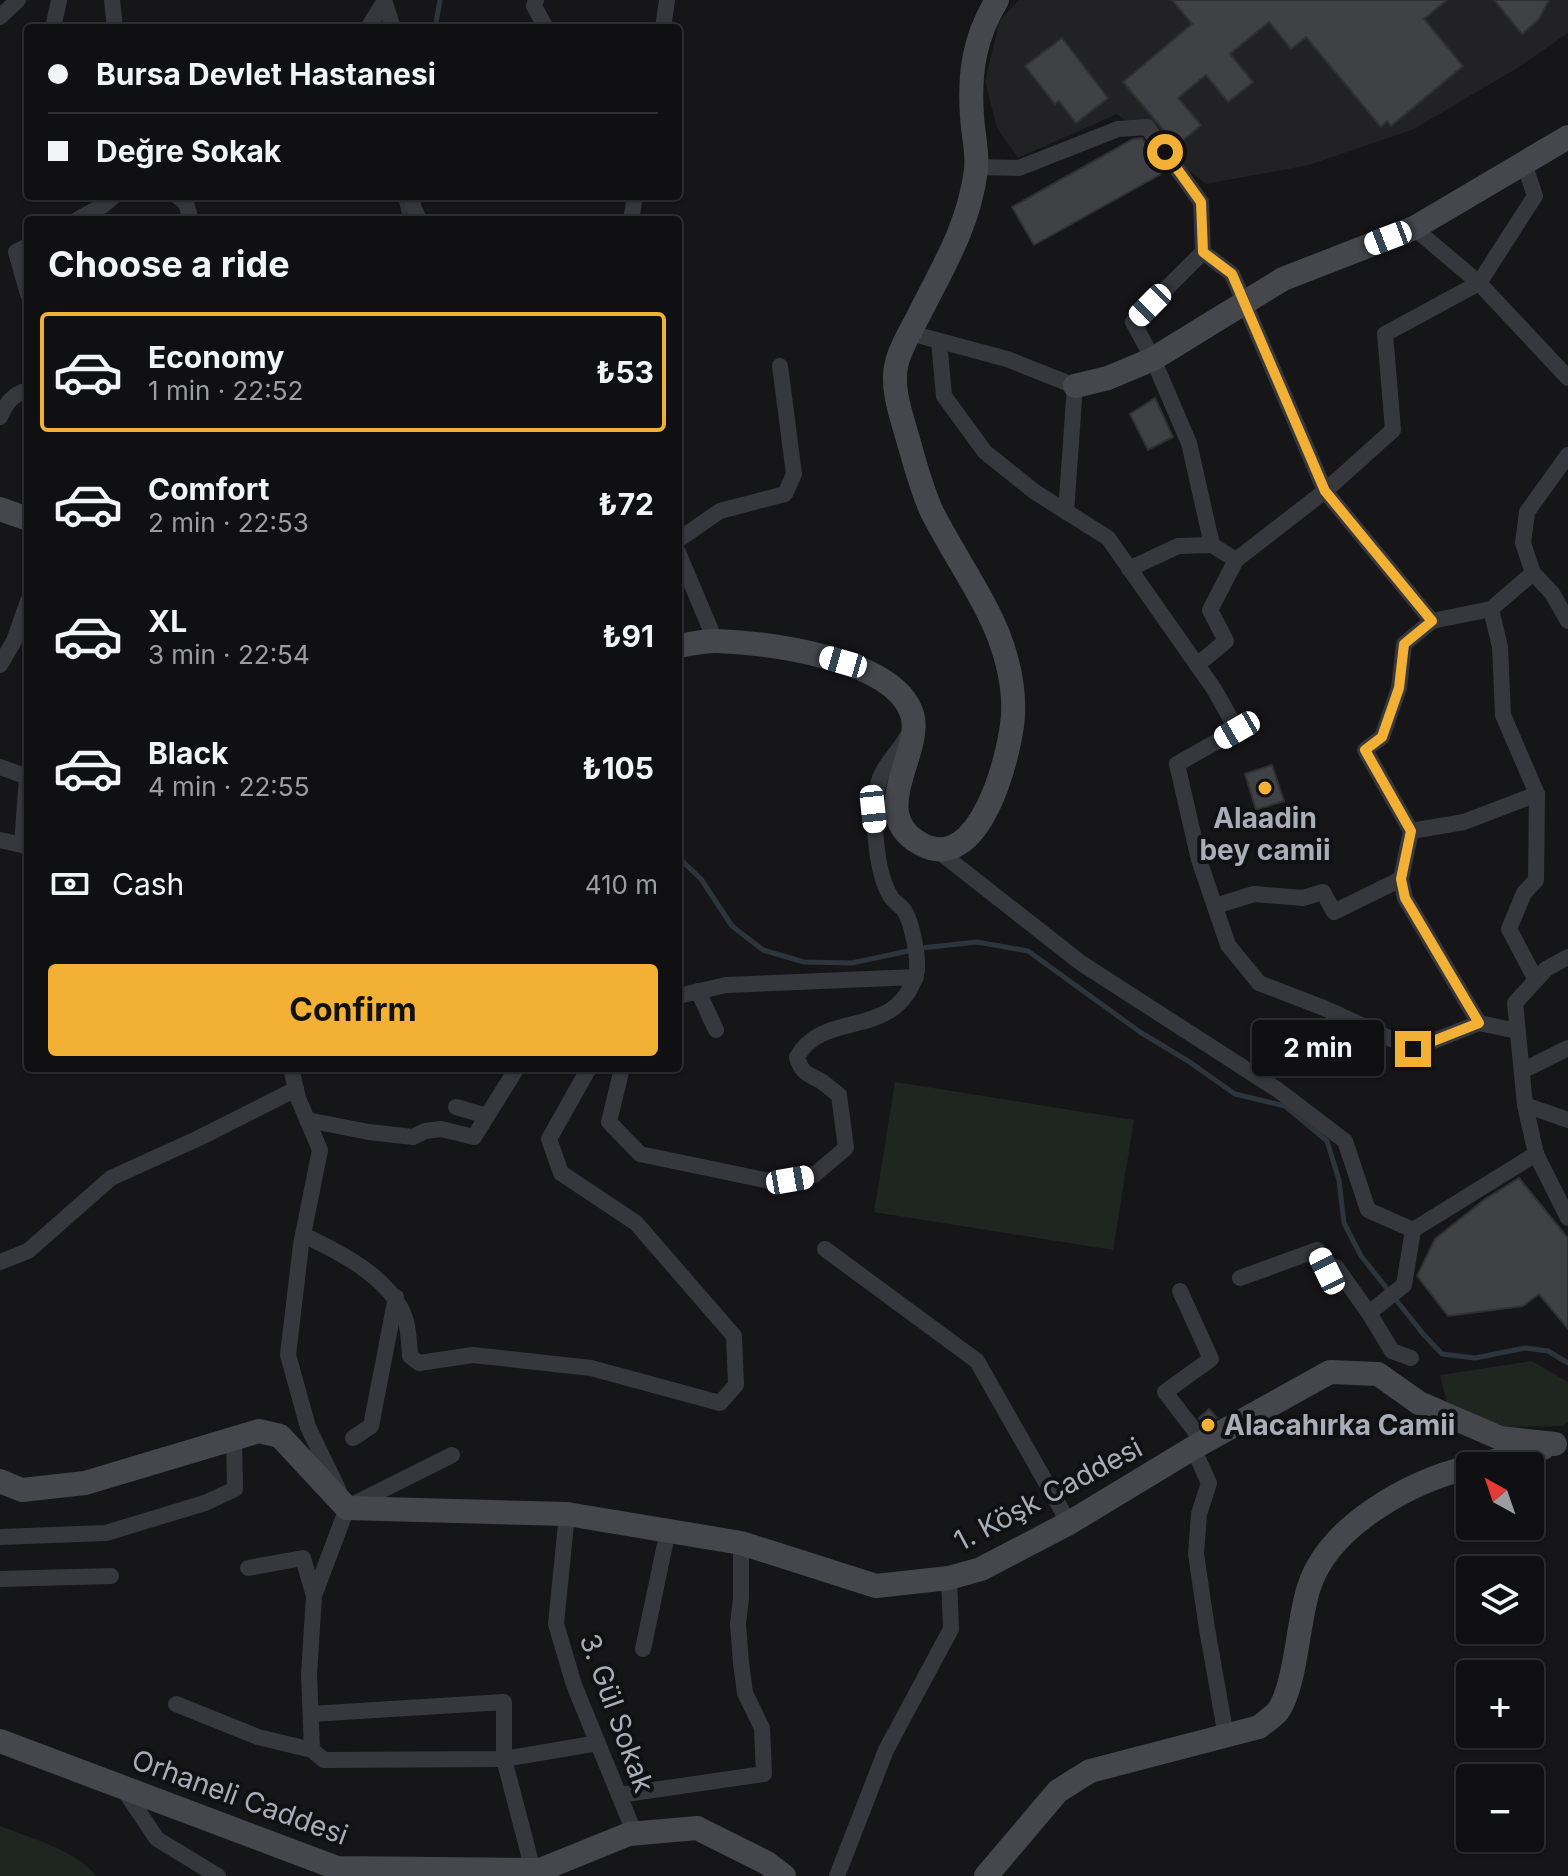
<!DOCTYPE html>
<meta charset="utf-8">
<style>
:root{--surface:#101012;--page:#1e1e20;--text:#f1f3f6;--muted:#9c9d9f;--line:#303032;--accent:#f2b134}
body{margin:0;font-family:Inter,sans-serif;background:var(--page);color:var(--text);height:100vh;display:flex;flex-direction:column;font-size:30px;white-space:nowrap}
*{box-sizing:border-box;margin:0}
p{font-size:26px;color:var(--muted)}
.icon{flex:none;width:44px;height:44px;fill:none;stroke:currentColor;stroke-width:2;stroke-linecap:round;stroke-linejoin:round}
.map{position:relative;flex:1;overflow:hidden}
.details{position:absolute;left:24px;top:216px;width:658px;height:856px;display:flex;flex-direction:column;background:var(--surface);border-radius:8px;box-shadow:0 2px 6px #0004,0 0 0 2px var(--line)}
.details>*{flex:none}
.banner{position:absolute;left:24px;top:24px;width:658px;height:176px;border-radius:8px;box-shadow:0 2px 6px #0004,0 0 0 2px var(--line);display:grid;align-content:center;height:176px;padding:0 24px;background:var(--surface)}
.needle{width:52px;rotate:320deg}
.tools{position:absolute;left:1456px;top:1452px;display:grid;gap:16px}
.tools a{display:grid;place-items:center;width:88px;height:88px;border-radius:8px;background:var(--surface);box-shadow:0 2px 6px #0004,0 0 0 2px var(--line);font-size:40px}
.end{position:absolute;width:36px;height:36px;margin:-18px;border:10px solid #f2b134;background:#111;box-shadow:0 0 0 4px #111}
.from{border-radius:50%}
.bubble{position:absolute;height:56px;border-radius:8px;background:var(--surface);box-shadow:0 2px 6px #0004,0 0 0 2px var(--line);font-size:26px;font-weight:700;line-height:56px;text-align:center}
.car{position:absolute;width:24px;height:48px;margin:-24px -12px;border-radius:10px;box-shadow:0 0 6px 2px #0007;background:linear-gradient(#fff 24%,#345 0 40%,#fff 0 76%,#345 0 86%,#fff 0)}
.banner b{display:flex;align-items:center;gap:28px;height:76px;font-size:30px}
.banner b+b{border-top:2px solid var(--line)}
.banner i{width:20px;height:20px;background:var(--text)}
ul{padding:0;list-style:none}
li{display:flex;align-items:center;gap:24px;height:120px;margin:0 16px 12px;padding:0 8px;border:4px solid transparent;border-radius:8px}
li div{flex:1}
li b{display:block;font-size:30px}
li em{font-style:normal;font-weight:700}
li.selected{border-color:var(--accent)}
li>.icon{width:72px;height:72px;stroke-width:1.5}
h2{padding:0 24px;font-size:36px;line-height:96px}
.pay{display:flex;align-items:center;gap:20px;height:88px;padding:0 24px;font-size:30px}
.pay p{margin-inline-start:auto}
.primary-button{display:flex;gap:16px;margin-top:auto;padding:16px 24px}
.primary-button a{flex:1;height:92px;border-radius:8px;background:var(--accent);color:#111;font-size:32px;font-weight:700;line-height:92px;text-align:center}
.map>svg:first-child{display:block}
.built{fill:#222225}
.green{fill:#1e261f}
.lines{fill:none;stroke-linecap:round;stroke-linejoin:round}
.stream{stroke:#2c353c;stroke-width:5}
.building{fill:#404145;stroke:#303034;stroke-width:2}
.minor{stroke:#37383d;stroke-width:16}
.secondary{stroke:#45474d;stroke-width:24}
.route{stroke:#f2b134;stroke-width:10}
.poi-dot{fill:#f2b134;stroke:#111113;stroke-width:3}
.labels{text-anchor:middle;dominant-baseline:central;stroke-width:8;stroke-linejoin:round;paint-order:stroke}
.poi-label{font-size:28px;font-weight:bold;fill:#a8adb8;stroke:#111113}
.street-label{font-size:28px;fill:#a8adb8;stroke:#111113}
</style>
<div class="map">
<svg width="1568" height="1876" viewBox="0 0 1568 1876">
<rect width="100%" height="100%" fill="#161618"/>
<!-- built -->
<path class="built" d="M1019 0H1568V33L1519 67 1414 129 1309 165 1206 184 1117 114 1018 158 997 128 985 81 1000 20Z"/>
<!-- green -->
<g class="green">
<path d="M895 1082 1134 1120 1113 1250 874 1212Z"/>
<path d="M1532 1361 1568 1382V1422L1563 1426 1502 1427 1448 1407 1440 1375Z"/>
<path d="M0 1826C28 1837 78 1851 96 1876H0Z"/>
</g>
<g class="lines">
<!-- stream -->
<g class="stream">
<path d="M435 28 440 0"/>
<path d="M400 196 406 220"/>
<path d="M678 857 701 879 732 926 763 950 804 962 852 963 922 948 977 942 1028 951 1140 1032 1188 1061 1235 1094 1285 1106 1327 1141 1339 1180 1344 1223 1361 1256 1424 1335 1442 1354 1475 1358 1525 1348 1548 1351 1568 1363"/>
</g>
</g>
<!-- building -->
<g class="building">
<path d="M1172 0H1447L1424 19 1463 66 1391 126 1387 121 1381 127 1306 37 1291 49 1269 22 1230 54 1253 82 1228 102 1206 75 1178 98 1201 125 1177 146 1123 82 1192 24Z"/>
<path d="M1494 0H1549L1539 19 1522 34Z"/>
<path d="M1062 38 1108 98 1076 123 1059 101 1055 104 1025 66Z"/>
<path d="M1142 138 1163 173 1034 245 1012 207 1133 139Z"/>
<path d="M1155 398 1173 437 1148 450 1130 414Z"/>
<path d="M1272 765 1284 801 1256 810 1245 774Z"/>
<path d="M1519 1178 1568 1238V1329L1539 1294 1523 1306 1448 1316 1417 1276 1435 1239 1485 1199Z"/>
<path d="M1209 1409 1217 1418 1204 1425 1199 1418Z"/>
</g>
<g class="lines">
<!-- minor -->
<g class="minor">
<path d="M112 0 115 28"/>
<path d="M384 0 393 28"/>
<path d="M536 0 534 6 546 28"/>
<path d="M0 17 18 0"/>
<path d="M53 28 59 0"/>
<path d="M368 28 384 2"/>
<path d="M663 28 667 0"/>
<path d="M976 167 1019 168 1118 129 1147 127 1201 202 1203 252 1232 274 1325 491 1432 621"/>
<path d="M177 196 186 203 191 220"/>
<path d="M415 196 412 204 419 220"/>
<path d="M77 220 102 206 114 196"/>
<path d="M631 220 635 196"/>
<path d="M1414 228 1479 283 1568 378"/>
<path d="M28 246 16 252 28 294"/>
<path d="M1203 252 1133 322 1153 359 1189 443 1212 545"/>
<path d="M910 333 1007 359 1075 386 1066 512"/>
<path d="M939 341 944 396 985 452 1035 492 1108 538 1214 689 1237 730 1177 764 1199 860 1228 945 1259 983 1324 1008 1413 1049 1479 1023"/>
<path d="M0 417C6 403 13 394 28 390"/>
<path d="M678 540 720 511 785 494 794 474 780 366"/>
<path d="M678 552 715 640"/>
<path d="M1129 569 1178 546 1212 545 1236 560"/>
<path d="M1533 573 1552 593 1568 621"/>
<path d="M1491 609 1500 647 1503 715 1537 794 1536 880 1524 893 1509 929 1536 980"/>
<path d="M0 665 14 641 28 601"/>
<path d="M1197 665 1226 641 1210 610 1236 560 1325 491 1393 430 1385 334 1479 283 1535 196 1524 163"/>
<path d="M0 767 28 777"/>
<path d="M1411 831 1365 750 1382 737 1399 688 1404 644 1432 621 1491 609 1533 573 1523 543 1527 512 1568 455"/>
<path d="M1411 831 1401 879 1405 898 1479 1023 1517 1031"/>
<path d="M1411 831 1464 822 1537 794"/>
<path d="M0 840 22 845 27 777"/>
<path d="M937 850 1081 963 1278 1090 1345 1141 1368 1210 1413 1230"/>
<path d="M1215 906 1254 894 1303 898 1323 892 1334 912 1401 879"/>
<path d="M1568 957 1546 969 1515 1003 1525 1105 1536 1154 1568 1218"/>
<path d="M698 991 716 1030"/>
<path d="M678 996 726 985 916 977"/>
<path d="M291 1068 298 1098 320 1150 301 1245 288 1355 308 1427 338 1489"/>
<path d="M622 1068 609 1122 640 1154 774 1182 814 1175 846 1148 839 1095C833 1091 827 1085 821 1081 808 1074 801 1073 797 1057 824 1008 894 1042 916 975 920 962 912 922 904 910 900 905 894 902 891 897 875 872 870 806 880 778 885 764 899 751 907 737"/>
<path d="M1522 1071 1568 1048"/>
<path d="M1525 1105 1568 1120"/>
<path d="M456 1107 487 1116"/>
<path d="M307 1120 369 1132 413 1137 425 1131 441 1129 474 1137 517 1068"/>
<path d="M303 1235C340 1252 391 1278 405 1318 409 1329 409 1344 410 1356L419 1363 473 1355 591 1368 720 1403 736 1385 734 1336 636 1223 561 1173 549 1139 589 1068"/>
<path d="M825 1249 977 1361 1069 1523"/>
<path d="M0 1262 28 1251 111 1178 199 1138 296 1089"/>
<path d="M1240 1278 1317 1250 1327 1271 1336 1267 1369 1313 1392 1351 1411 1358"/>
<path d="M1180 1291 1211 1359 1165 1392 1204 1443"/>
<path d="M1369 1313 1404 1285 1413 1230 1536 1154"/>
<path d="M353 1438 371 1426 396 1297"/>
<path d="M1193 1448 1209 1483 1199 1514 1196 1554 1207 1629 1226 1736"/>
<path d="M352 1505 452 1455"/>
<path d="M567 1514 556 1624 574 1685 635 1834"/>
<path d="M0 1537 106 1533 205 1503 235 1489 234 1439"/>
<path d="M248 1568 303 1558 314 1596"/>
<path d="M0 1579 111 1576"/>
<path d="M643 1649 668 1530"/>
<path d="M176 1704 258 1737 312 1750 324 1760 504 1759 598 1743"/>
<path d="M311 1714 504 1702V1759L533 1870"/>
<path d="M312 1750 309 1674 314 1596 347 1508"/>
<path d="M122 1787 157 1839 218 1876"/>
<path d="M619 1795 764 1774 762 1728 745 1693 741 1663 738 1624 741 1598V1543"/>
<path d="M837 1876 886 1750 951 1629 949 1578"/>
</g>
<!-- secondary -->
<g class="secondary">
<path d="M1075 386 1108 378 1153 359 1283 279 1414 228 1568 137"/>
<path d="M0 509 28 519"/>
<path d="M678 646C691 644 705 640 718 641 768 643 894 658 912 714 924 752 865 814 921 844 980 876 1010 755 1013 716 1015 681 1004 643 988 612 971 578 949 546 932 512 920 486 913 456 905 429 899 409 891 383 897 362 901 346 912 329 920 313 944 265 969 225 976 170 978 153 973 134 972 116 969 73 974 38 997 0"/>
<path d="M1475 1466 1543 1448"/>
<path d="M0 1481 22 1490 85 1483 259 1431 280 1436 347 1508 567 1514 741 1543 876 1586 949 1578 981 1569 1069 1523 1193 1448 1330 1372 1378 1374 1419 1403 1500 1438 1555 1444"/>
<path d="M0 1741 337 1868 540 1870 629 1834 697 1828 767 1863 784 1876"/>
<path d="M986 1876 1058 1791 1090 1771 1259 1727C1265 1722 1273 1717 1278 1711 1296 1686 1298 1619 1309 1587 1329 1525 1411 1481 1470 1467"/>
</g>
</g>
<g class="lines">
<!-- route -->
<path class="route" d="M1165 152 1201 202 1203 252 1232 274 1325 491 1432 621 1404 644 1399 688 1382 737 1365 750 1411 831 1401 879 1405 898 1479 1023 1413 1049"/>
</g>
<!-- markers -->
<g class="poi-dot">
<circle cx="1265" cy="788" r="8"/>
<circle cx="1208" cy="1425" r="8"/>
</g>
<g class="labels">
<!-- poi labels -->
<g class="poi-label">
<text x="1265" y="818">Alaadin<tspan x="1265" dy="32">bey camii</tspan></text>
<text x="1224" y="1425" text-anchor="start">Alacahırka Camii</text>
</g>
<!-- street labels -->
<g class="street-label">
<text transform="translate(1048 1494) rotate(-28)">1. Köşk Caddesi</text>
<text transform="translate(617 1713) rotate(70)">3. Gül Sokak</text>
<text transform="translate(240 1797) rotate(20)">Orhaneli Caddesi</text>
</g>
</g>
</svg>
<div class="tools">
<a><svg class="needle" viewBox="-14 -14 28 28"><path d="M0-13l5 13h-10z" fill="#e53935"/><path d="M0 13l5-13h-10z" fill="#9c9d9f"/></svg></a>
<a><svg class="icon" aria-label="layers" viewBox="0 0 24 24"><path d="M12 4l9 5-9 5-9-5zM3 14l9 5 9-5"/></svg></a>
<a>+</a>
<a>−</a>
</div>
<i class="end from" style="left:1165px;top:152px"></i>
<i class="end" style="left:1413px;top:1049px"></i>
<div class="bubble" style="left:1252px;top:1020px;width:132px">2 min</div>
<i class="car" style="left:1388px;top:238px;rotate:249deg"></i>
<i class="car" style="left:1150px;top:305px;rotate:225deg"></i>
<i class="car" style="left:843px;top:662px;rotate:286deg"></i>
<i class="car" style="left:1237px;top:730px;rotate:240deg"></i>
<i class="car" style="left:873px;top:809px;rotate:174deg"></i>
<i class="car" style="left:790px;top:1180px;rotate:80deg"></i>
<i class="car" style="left:1327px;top:1271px;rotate:334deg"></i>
<div class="banner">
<b><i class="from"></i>Bursa Devlet Hastanesi</b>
<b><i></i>Değre Sokak</b>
</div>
<section class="details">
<h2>Choose a ride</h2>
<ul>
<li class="selected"><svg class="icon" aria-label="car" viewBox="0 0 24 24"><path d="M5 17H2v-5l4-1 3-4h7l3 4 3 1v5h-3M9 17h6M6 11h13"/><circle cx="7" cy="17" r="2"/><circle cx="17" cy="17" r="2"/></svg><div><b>Economy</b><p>1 min · 22:52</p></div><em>₺53</em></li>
<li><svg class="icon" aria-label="car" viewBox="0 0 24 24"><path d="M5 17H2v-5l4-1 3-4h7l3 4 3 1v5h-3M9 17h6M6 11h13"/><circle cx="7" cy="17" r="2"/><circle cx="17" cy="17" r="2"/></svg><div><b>Comfort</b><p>2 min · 22:53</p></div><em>₺72</em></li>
<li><svg class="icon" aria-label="car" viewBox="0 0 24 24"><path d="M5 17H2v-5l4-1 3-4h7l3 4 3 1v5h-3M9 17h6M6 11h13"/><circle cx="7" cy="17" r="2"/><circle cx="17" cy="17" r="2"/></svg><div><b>XL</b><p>3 min · 22:54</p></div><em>₺91</em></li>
<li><svg class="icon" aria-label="car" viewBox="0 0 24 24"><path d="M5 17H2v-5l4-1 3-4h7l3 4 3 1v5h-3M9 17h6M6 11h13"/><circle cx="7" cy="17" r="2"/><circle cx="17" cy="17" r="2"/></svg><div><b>Black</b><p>4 min · 22:55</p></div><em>₺105</em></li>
</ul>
<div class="pay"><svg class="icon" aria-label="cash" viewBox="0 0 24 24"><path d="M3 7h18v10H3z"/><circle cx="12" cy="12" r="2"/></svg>Cash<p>410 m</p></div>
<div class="primary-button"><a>Confirm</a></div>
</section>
</div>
